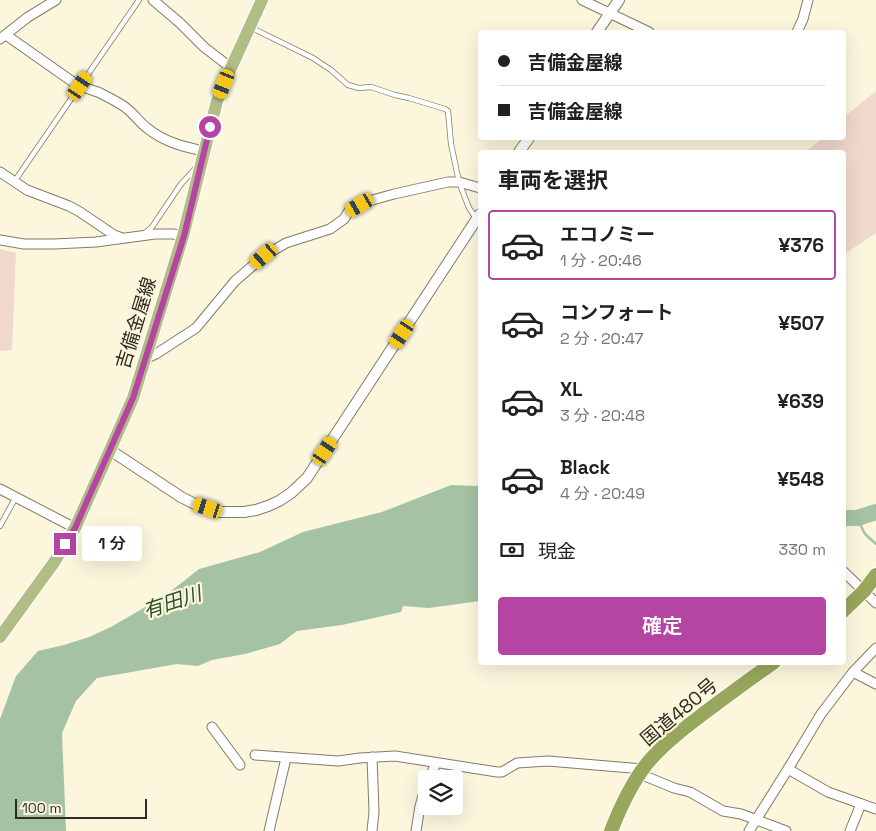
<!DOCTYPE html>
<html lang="ja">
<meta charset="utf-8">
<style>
:root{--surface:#fff;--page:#f6f6f6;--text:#202124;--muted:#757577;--line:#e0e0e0;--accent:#b445a3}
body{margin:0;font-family:"Space Grotesk","Noto Sans JP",sans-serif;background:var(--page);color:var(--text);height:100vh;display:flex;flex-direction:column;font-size:19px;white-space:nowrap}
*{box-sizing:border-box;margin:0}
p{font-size:16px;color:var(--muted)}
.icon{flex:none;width:28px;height:28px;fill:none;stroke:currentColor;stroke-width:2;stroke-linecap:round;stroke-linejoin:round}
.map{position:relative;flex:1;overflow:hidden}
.details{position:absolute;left:478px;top:150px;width:368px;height:515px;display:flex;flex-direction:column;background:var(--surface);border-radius:5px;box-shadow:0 5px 20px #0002}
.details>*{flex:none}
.banner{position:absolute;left:478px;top:30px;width:368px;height:110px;border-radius:5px;box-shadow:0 5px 20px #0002;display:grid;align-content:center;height:110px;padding:0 20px;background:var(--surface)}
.tools{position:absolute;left:418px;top:770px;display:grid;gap:10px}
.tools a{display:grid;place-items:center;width:45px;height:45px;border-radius:5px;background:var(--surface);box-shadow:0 5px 20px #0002;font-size:25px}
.scale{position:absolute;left:15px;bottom:12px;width:132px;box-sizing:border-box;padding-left:5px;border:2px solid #2d2b22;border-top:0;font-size:14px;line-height:18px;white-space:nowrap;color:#2d2b22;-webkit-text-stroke:4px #fcf6dd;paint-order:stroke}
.end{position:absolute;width:22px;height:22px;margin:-11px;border:6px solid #b445a3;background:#fff;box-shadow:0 0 0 2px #fff}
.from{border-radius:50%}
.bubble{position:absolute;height:35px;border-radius:5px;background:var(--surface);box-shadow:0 5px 20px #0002;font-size:16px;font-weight:600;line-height:35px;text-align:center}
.car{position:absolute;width:15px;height:30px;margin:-15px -8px;border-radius:6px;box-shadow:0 0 4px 1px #0007;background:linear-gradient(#f5c518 24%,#345 0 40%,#f5c518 0 76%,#345 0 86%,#f5c518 0)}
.banner b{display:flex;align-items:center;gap:18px;height:48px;font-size:19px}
.banner b+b{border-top:1px solid var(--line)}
.banner i{width:12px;height:12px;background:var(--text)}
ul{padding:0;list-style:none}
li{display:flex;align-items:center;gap:15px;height:70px;margin:0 10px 8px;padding:0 10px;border:2px solid transparent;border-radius:5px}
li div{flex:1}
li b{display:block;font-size:19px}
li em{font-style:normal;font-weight:600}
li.on{border-color:var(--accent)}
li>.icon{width:45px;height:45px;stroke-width:1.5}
h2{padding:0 20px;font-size:22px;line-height:60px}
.pay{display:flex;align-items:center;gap:12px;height:55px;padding:0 20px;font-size:19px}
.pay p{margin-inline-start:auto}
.primary-button{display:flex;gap:10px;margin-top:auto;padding:10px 20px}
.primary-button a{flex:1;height:58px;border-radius:5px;background:var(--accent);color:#fff;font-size:20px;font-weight:600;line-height:58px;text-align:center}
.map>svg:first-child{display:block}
.green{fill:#f1d8cc}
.water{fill:#a5c3a4}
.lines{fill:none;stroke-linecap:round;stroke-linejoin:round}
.stream{stroke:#a5c3a4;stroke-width:2.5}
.river{stroke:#a5c3a4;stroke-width:16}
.service-casing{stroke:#827c66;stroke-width:6}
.minor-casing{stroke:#827c66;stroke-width:11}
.tertiary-casing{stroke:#827c66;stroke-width:12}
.primary-casing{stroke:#fff;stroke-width:14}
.trunk-casing{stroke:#fff;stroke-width:16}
.service{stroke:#fff;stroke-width:4.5}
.minor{stroke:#fff;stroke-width:9}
.tertiary{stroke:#fff;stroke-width:10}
.primary{stroke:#b2bd85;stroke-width:12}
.trunk{stroke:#98a75c;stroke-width:14}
.route{stroke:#b445a3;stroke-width:6}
.labels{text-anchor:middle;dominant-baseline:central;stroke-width:4.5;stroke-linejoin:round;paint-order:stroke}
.street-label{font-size:19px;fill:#2d2b22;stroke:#fcf6dd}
.water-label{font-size:20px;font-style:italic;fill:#275127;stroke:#fcf6dd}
</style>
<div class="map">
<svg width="876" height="831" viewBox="0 0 876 831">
<rect width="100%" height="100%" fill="#fcf6dd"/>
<!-- green -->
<g class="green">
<path d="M876 91V233L843 255 842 152H805L823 138H842L843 118Z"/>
<path d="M0 249 16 253 12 350 0 351Z"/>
</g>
<!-- water -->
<path class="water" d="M480 482V601L429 608 403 606 401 612 342 625 297 631 280 644 245 654 212 660 198 666 177 664 97 678 76 701 62 733 66 831H0V719L16 676 38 651 64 645 89 637 111 627 166 595 199 569 260 552 303 532 382 512 451 485 477 486Z"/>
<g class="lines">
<!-- stream -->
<path class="stream" d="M857 518 865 534 876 544"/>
<!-- river -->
<path class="river" d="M842 518H857L876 512"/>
<!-- service casing -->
<g class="service-casing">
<g id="service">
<path d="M252 28 313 58 331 70 348 85 359 88 371 87 395 95 409 98 445 109 448 111 451 144 459 182 469 208 480 224"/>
<path d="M14 182 139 0"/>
<path d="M145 233 152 227 181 184 195 169"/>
<path d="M0 526 16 497"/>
</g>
</g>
<!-- minor casing -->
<g class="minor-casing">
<g id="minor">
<path d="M153 0 180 23 204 47 231 68"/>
<path d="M582 0 649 32"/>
<path d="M797 32 803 19 808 0"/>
<path d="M6 35 73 82C81 87 89 89 98 92 106 96 114 100 122 105 132 111 138 121 147 128 164 142 184 147 204 151"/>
<path d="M0 39 28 17 56 0"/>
<path d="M0 172 27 190 69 206 80 212 114 235 122 238"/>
<path d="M0 240 24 244H54L96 242 155 234H173L183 236"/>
<path d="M145 359 156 354 196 328 235 281 264 256 286 243 330 229 344 219 349 211 360 205 369 201 394 194 448 182H459L480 188"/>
<path d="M0 489 75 528"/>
<path d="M844 572 876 603"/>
<path d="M853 672 876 684"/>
<path d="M212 727 240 765"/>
<path d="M255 755 338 761 360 758 395 756 497 772H502L517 763 548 761 643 769"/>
<path d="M372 757 374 812 372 831"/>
<path d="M788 769 828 792 876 809"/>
<path d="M640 774 674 788 690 792 723 811 741 814 786 831"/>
<path d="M429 779 436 763"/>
<path d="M269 831 286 758"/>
<path d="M416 831 420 806 426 786"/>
<path d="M749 831 788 769 821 714 853 672 876 648"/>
<path d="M850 831 861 804"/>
</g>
</g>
<!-- tertiary casing -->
<g class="tertiary-casing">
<g id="tertiary">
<path d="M597 32 619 0"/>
<path d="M519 152 529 138"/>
<path d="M110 450 181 497 197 505 220 512H244L256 510 268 506 279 501 291 493 307 478 480 214"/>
</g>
</g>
<!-- primary casing -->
<g class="primary-casing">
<path id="primary" d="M0 637 55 561 75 528 110 450 133 398 183 236 217 101 231 68 262 0"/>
</g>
<!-- trunk casing -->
<g class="trunk-casing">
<g id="trunk">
<path d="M842 612 864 591 876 575"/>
<path d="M611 831C620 808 630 786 645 766 660 747 679 732 699 717 724 698 749 680 774 662"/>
</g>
</g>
<!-- service -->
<use href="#service" class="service"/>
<!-- minor -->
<use href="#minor" class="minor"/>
<!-- tertiary -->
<use href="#tertiary" class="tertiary"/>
<!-- primary -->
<use href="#primary" class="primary"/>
<!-- trunk -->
<use href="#trunk" class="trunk"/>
</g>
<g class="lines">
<!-- route -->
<path class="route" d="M65 544 75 528 133 398 184 236 210 127"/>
</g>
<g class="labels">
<!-- street labels -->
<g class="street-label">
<text transform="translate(136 323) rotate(-73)">吉備金屋線</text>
<text transform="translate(679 712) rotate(-40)">国道480号</text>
</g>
<!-- water labels -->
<g class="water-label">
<text transform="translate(172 602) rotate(-18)">有田川</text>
</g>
</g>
</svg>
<div class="tools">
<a><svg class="icon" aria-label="layers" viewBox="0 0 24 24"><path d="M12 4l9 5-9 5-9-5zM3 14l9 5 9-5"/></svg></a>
</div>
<div class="scale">100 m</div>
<i class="end from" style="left:210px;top:127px"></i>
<i class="end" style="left:65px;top:544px"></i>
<div class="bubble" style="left:82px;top:526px;width:60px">1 分</div>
<i class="car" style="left:224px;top:84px;rotate:202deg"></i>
<i class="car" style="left:80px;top:86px;rotate:34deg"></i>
<i class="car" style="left:360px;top:205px;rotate:240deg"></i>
<i class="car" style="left:264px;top:256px;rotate:229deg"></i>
<i class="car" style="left:402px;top:334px;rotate:213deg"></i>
<i class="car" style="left:325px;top:451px;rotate:34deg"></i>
<i class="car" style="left:208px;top:508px;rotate:288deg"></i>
<div class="banner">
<b><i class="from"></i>吉備金屋線</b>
<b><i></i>吉備金屋線</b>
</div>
<section class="details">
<h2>車両を選択</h2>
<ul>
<li class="on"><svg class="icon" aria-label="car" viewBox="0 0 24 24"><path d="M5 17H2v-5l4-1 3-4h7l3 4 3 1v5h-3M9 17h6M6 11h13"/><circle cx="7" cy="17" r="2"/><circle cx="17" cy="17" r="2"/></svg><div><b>エコノミー</b><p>1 分 · 20:46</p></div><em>¥376</em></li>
<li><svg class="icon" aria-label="car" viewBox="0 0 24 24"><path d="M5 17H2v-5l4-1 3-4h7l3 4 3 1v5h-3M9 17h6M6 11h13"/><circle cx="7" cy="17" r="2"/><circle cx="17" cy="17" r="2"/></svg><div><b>コンフォート</b><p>2 分 · 20:47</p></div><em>¥507</em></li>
<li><svg class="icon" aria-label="car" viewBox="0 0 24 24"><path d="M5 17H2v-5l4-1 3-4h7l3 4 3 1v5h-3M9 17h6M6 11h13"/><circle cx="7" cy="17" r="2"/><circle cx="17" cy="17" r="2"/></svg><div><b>XL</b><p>3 分 · 20:48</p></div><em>¥639</em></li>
<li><svg class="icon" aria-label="car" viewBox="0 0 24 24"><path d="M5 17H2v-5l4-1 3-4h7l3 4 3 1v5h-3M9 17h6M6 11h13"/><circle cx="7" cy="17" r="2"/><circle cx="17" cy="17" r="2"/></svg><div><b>Black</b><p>4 分 · 20:49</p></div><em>¥548</em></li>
</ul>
<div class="pay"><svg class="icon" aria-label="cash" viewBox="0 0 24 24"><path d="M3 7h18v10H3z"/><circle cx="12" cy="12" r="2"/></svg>現金<p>330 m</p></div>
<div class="primary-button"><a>確定</a></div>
</section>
</div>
